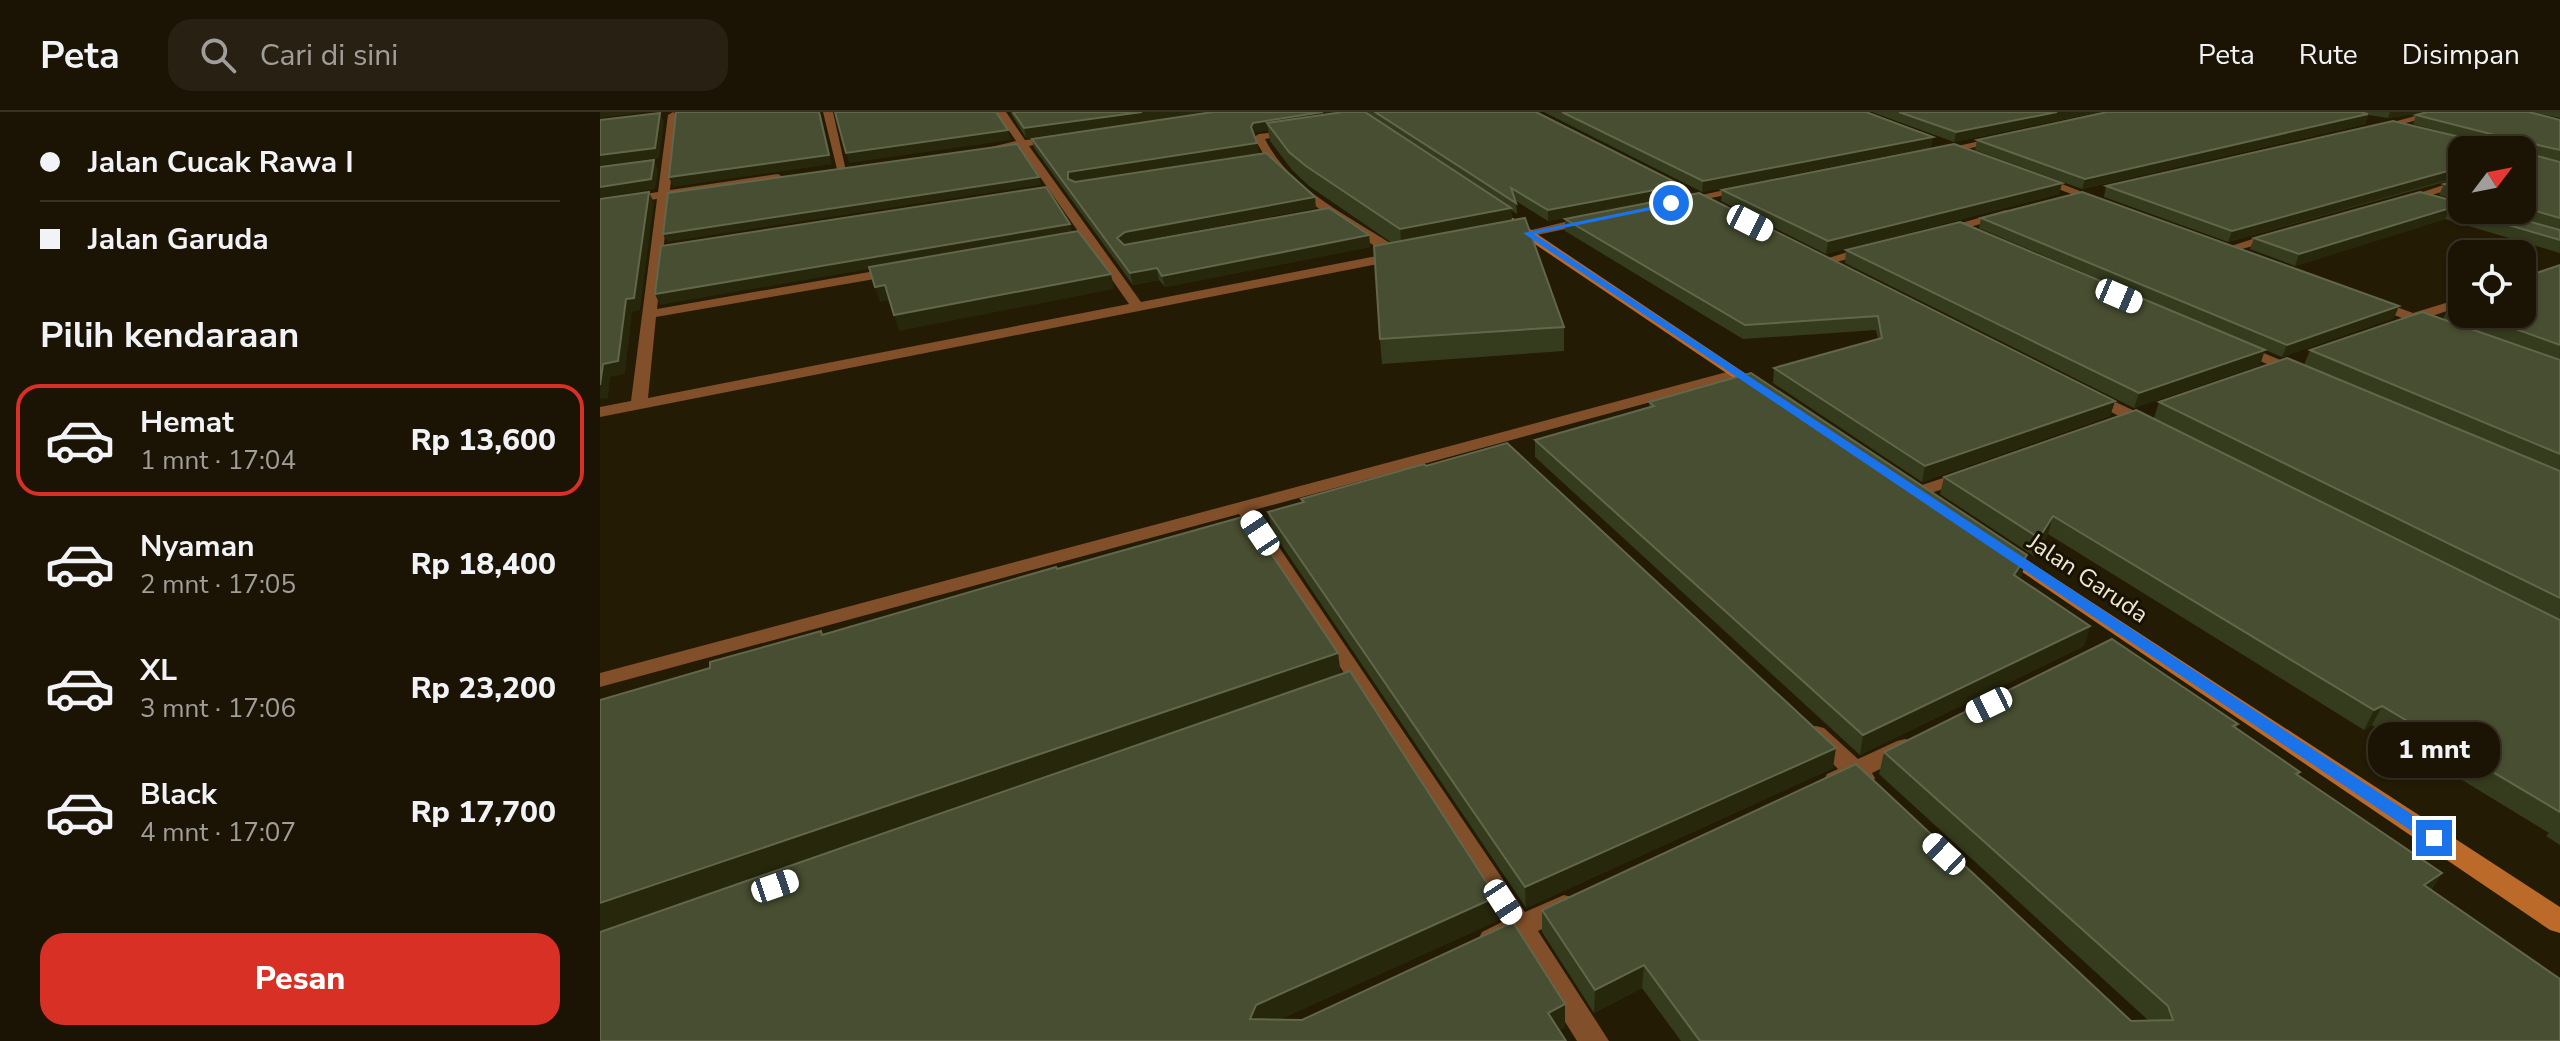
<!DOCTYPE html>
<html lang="id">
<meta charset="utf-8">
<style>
:root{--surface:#1b1404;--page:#282113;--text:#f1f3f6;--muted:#a09e9a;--line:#393326;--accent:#d93025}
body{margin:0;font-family:"Nunito Sans",sans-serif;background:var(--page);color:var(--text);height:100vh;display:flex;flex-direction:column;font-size:30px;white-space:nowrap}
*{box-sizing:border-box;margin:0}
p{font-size:26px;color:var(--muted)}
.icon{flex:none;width:44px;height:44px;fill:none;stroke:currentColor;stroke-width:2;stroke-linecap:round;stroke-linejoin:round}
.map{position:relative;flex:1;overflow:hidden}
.side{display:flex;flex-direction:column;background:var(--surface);width:600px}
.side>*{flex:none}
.top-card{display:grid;align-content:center;height:176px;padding:0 40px;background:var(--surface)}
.needle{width:52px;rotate:58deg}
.fabs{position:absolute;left:1848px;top:24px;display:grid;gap:16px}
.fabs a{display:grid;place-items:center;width:88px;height:88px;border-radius:16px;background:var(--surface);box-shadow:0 2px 6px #0004,0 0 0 2px var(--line);font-size:40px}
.end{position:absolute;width:36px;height:36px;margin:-18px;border:10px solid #1a73e8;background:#fff;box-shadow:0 0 0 4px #fff}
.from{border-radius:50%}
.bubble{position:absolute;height:56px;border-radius:24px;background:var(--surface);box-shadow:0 2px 6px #0004,0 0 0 2px var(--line);font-size:26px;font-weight:800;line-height:56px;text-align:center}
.car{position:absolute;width:24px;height:48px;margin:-24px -12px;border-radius:10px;box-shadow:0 0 6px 2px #0007;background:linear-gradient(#fff 24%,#345 0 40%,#fff 0 76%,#345 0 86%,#fff 0)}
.top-card b{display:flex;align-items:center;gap:28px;height:76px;font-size:30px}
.top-card b+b{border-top:2px solid var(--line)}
.top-card i{width:20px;height:20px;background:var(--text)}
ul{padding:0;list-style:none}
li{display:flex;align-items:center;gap:24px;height:112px;margin:0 16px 12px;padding:0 24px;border:4px solid transparent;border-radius:24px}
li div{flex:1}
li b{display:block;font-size:30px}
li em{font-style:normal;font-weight:800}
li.selected{border-color:var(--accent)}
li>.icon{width:72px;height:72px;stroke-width:1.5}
h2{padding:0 40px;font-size:36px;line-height:96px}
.primary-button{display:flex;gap:16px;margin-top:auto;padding:16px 40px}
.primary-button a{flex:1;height:92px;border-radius:24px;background:var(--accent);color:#fff;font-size:32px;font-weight:800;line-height:92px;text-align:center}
header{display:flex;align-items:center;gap:48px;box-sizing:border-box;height:112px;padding:0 40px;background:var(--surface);border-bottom:2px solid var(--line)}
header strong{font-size:38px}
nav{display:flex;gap:44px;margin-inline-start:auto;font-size:28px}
.search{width:560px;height:72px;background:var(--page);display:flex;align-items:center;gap:20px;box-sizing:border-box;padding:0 28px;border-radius:24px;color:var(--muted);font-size:30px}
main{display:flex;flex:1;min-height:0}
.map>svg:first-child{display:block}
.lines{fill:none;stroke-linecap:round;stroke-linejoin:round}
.street{fill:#814f2a;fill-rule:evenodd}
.secondary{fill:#bb6a29;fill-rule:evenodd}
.wall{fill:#353c1d}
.shaded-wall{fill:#26270b}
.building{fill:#484e31;stroke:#62664b;stroke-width:2}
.route{fill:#1a73e8}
.labels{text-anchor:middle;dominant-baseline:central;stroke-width:6;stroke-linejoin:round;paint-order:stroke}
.street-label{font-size:24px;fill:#ece6d8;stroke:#1a1200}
</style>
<header>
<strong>Peta</strong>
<div class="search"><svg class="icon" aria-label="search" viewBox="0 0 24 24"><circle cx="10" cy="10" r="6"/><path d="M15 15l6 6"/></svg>Cari di sini</div>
<nav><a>Peta</a><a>Rute</a><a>Disimpan</a></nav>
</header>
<main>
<section class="side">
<div class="top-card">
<b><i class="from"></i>Jalan Cucak Rawa I</b>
<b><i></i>Jalan Garuda</b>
</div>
<h2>Pilih kendaraan</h2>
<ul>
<li class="selected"><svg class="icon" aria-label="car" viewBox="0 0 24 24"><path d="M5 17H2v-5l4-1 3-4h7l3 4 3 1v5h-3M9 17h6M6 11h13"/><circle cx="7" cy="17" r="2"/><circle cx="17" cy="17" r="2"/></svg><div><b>Hemat</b><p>1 mnt · 17:04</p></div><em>Rp 13,600</em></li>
<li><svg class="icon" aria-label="car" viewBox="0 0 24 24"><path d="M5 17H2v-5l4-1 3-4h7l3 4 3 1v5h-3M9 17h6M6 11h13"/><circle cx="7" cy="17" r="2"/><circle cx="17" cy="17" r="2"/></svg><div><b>Nyaman</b><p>2 mnt · 17:05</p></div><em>Rp 18,400</em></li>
<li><svg class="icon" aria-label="car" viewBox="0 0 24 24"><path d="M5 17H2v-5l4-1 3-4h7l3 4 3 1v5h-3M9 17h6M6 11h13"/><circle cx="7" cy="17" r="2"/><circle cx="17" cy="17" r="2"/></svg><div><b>XL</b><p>3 mnt · 17:06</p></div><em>Rp 23,200</em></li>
<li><svg class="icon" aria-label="car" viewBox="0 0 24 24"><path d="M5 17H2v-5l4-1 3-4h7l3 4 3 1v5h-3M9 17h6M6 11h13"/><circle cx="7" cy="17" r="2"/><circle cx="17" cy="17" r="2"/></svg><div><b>Black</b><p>4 mnt · 17:07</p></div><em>Rp 17,700</em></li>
</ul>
<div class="primary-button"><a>Pesan</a></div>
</section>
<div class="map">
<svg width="1960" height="929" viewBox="0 0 1960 929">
<rect width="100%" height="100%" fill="#241b05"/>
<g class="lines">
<!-- street -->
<g class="street">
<path d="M223 0H233L246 59 237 57Z"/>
<path d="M396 0H406L425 28 463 24V28L429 34 541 190 787 142C740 111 679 78 654 25L659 22 700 17V21L665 27C692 82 762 110 808 143L798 148 0 305V295L31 289 57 87 0 95V89L58 80 68 3 73 0 78 3 70 78 178 62 183 65 69 85 57 197 298 155 304 159 298 163 56 205 48 286 529 192 419 35 392 39 387 36 416 29Z"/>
<path d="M1830 0H1847L1776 19 1771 16Z"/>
<path d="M1402 24 1407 27 1406 29 1336 43 1331 40Z"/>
<path d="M1431 63H1439L1508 90 1498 92 1431 67Z"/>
<path d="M1862 67V74L1801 92 1795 89Z"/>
<path d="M1147 73 1151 74V78L1081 92 1075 89Z"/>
<path d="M1406 98 1412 102 1410 104 1340 123 1334 119Z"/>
<path d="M990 104 996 108 994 111 908 129 902 125Z"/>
<path d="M1677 119 1683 123 1681 126 1628 141 1622 137Z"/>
<path d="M1270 133 1276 137 1274 140 1225 153 1219 149Z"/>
<path d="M1772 186 1813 201 1862 186V194L1826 206 1839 213 1832 217 1804 210 1802 206 1767 193V187Z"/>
<path d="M1640 231 1704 258 1707 261 1699 266 1694 264 1635 238 1633 235Z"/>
<path d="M1138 257 1146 262 1143 265 654 398 925 800 964 783 974 786 978 794 974 802 938 819 1009 929H977L915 830 892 840 882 836 878 828 882 820 902 810 752 573 639 402 0 575V561Z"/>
<path d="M1490 278 1556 309 1558 313 1550 318 1544 317 1484 286V280Z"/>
<path d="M1367 358 1373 359 1376 363 1373 367 1316 386 1307 381 1310 377Z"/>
<path d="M1216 614 1224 616 1258 647 1297 629 1305 627 1313 629 1317 635 1313 641 1272 661 1275 666 1272 672 1263 675 1252 671 1236 677 1227 674 1224 668 1227 662 1238 657 1204 622 1208 616Z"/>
</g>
<!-- secondary -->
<g class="secondary">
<path d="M905 106H913L1170 278 1162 283 1156 281 905 112Z"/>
<path d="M1401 431 1960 795V821L1950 818 1394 441 1391 437Z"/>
</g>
</g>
<!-- wall -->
<g class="wall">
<path d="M410 0H609L426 26Z"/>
<path d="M613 0H936L1081 73V84L948 109 916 89 917 102 911 98 912 109 964 215V239L782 252 780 227 792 131 709 74 692 58 670 29 668 18 655 20 654 22 657 31 659 41 475 69 716 96 527 131 525 133 769 123 770 135 565 175 559 168 533 173 434 36 432 27Z"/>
<path d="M944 0H1266L1333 25 1331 35 1102 80Z"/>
<path d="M1272 0H1499L1354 30Z"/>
<path d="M1507 0H1827L1788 6 1768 3 1765 12 1482 77 1375 38 1377 28Z"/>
<path d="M1932 0H1960V6Z"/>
<path d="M1816 3 1960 8V49L1926 41 1960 50V141L1845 107 1695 154 1650 137 1654 126 1820 80 1935 111 1891 98H1922V38H1862V65L1628 130 1504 85 1506 74 1880 30 1813 12Z"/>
<path d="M1862 67V89L1839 83 1844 72Z"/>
<path d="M1462 71 1459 82 1226 142 1121 89 1122 78Z"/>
<path d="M1099 81 1515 289 1510 304 1322 370 1173 271 1174 256 1278 227 1276 218 1143 227 965 119V107Z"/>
<path d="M1381 106 1794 206 1682 245 1379 116Z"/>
<path d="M1246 138 1660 253 1534 296 1245 151Z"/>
<path d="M1960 153V733L1946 724 1949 721 1772 613 1764 618 1448 422 1434 444 1340 382 1344 365 1554 306 1559 290 1704 253 1710 238 1843 207 1849 193 1862 188V202H1922Z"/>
<path d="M1049 290 1422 463 1419 466 1490 514 1484 534 1260 643 935 345V328L1049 295Z"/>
<path d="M701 387 1233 656 926 796 672 419 668 400 702 391Z"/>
<path d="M1638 612 1636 616 1698 663 1842 761 1831 778 1960 929H1081L1042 876 994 901 942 820V798L1531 909 1548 908 1279 662 1284 640Z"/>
</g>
<!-- shaded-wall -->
<g class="shaded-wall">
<path d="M0 0H48L0 6Z"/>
<path d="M219 0H221L232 52 73 75 69 65Z"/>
<path d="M542 0H609L426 26 424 16Z"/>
<path d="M723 0H748L667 11 668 18 655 20 652 24 651 15 653 11Z"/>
<path d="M1457 0H1499L1354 30 1356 20Z"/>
<path d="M1790 0H1827L1788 6Z"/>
<path d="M60 1 64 10 59 46 0 54V43Z"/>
<path d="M1768 2 1765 12 1482 77 1485 67Z"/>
<path d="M408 18 411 28 249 51 246 41Z"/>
<path d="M1333 25 1331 35 1102 80 1103 69Z"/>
<path d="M657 31 659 41 471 70 468 67V60Z"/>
<path d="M54 48 58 58 55 77 0 86V75Z"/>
<path d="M1862 55 1861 64 1628 130 1632 119Z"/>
<path d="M439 65 441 73 67 130 63 122Z"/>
<path d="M1462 71 1459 82 1226 142 1228 129Z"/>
<path d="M1081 73V84L948 109V98Z"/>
<path d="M49 80 54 91 40 198 32 200 25 262 10 265 8 286 0 287V273L3 252 26 187Z"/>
<path d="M715 85 716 96 527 131 519 137 517 126 525 120Z"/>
<path d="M911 96 912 116 802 138 800 117Z"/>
<path d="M1850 96 1845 107 1695 154 1699 142Z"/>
<path d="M470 112 473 122 60 193 55 182Z"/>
<path d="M769 123 770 135 565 175 562 164Z"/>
<path d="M557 156 559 168 533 173 530 161Z"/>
<path d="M511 162 514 177 299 219 294 203Z"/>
<path d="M285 173 290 188 280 190 275 175Z"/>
<path d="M1799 194 1794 206 1682 245 1687 233Z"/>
<path d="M1665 238 1660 253 1534 296 1539 281Z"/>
<path d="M1515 289 1510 304 1322 370 1325 354Z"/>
<path d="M1453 404 1448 422 1434 444 1439 426Z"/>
<path d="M1427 443 1422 463 1409 482 1414 463Z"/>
<path d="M1490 514 1484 534 1260 643 1263 623Z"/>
<path d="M738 541 741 563 0 821V791Z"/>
<path d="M1782 594 1772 613 1764 618 1774 598Z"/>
<path d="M1236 636 1233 656 926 796 925 775Z"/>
<path d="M1842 761 1827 783 1824 773Z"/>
<path d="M896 785 898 809 662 916 650 907 656 893Z"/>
<path d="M1044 853 1042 876 994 901 995 878Z"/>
<path d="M965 892V916L949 924 948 901Z"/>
</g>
<!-- building -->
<g class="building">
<path d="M76 0H219L229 43 69 65Z"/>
<path d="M235 0H396L408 18 246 41Z"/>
<path d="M413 0H542L424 16Z"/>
<path d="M613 0H723L653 11 651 15 657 31 468 60V67L475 70 666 41 715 85 525 120 517 126 524 133 729 96 769 123 562 164 557 156 530 161 432 27Z"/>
<path d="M743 0H765L911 96 800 117 706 54 689 40 667 11Z"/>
<path d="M775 0H936L1081 73 948 98 911 76 916 91Z"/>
<path d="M962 0H1266L1333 25 1103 69Z"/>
<path d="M1299 0H1457L1356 20Z"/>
<path d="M1507 0H1760L1768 2 1485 67 1377 28Z"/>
<path d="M1827 0H1929L1960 8V38L1925 30 1926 41 1960 50V106L1922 95V38H1862V55L1632 119 1506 74 1793 9 1885 31 1904 30 1903 25 1816 3Z"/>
<path d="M60 1 55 36 0 43V8Z"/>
<path d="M417 32 439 65 63 122 68 81Z"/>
<path d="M1354 32 1462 71 1228 129 1122 78Z"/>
<path d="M54 48 51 67 0 75V55Z"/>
<path d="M1862 67V77L1844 72Z"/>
<path d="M446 75 470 112 55 182 61 134Z"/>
<path d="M49 80 34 186 26 187 18 249 3 252 0 273V87Z"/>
<path d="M1482 80 1799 194 1687 233 1381 106Z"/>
<path d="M1820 80 1862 91V98H1887L1960 118V128L1850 96 1699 142 1654 126Z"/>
<path d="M1099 81 1515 289 1325 354 1174 256 1282 226 1278 204 1145 213 965 107Z"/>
<path d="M925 106 964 215 780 227 774 134Z"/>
<path d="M1360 110 1665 238 1539 281 1246 138Z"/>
<path d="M478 119 511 162 294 203 285 173 275 175 269 155Z"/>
<path d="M1960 153V233L1874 202H1922V166Z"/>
<path d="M1862 188V198L1849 193Z"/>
<path d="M1822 200 1960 248V342L1710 238Z"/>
<path d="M1687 246 1960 359V486L1559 290Z"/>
<path d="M1151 261 1427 443 1414 463 1490 514 1263 623 935 328 1054 294 1049 290Z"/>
<path d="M1536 298 1960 508V700L1782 594 1774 598 1453 404 1439 426 1344 365Z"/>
<path d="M907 331 1236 636 925 775 668 400 704 390 701 387 824 352 826 354Z"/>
<path d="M646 404 738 541 0 791V588L110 556V550L221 519 222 523 456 455 457 457Z"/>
<path d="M1512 527 1638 612 1633 614 1700 660 1696 662 1842 761 1824 773 1960 867V929H1100L1044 853 995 878 942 798 1256 652 1531 909 1573 908 1568 894 1284 640Z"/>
<path d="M750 559 896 785 656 893 650 907 702 908 913 810 965 892 948 901 966 929H0V820Z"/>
</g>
<!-- route -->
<path class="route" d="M1074 90 1071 94 934 122 1840 721 1842 726 1840 730H1828L923 121Z"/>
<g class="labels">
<!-- street labels -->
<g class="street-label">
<text transform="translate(1488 466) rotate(34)">Jalan Garuda</text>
</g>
</g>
</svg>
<div class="fabs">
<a><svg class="needle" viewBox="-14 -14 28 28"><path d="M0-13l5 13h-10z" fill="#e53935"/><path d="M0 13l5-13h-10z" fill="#a09e9a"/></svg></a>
<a><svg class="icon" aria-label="locate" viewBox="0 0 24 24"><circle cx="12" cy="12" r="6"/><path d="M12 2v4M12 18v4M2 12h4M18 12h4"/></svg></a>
</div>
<i class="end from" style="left:1071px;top:91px"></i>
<i class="end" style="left:1834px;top:726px"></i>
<div class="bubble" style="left:1768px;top:610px;width:132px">1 mnt</div>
<i class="car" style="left:1150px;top:111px;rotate:117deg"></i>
<i class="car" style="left:1519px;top:184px;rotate:113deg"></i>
<i class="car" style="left:660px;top:421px;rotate:326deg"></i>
<i class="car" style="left:1389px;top:593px;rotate:244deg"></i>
<i class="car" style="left:1344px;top:742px;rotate:313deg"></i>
<i class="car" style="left:175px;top:774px;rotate:71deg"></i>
<i class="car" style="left:903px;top:790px;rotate:147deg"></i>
</div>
</main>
